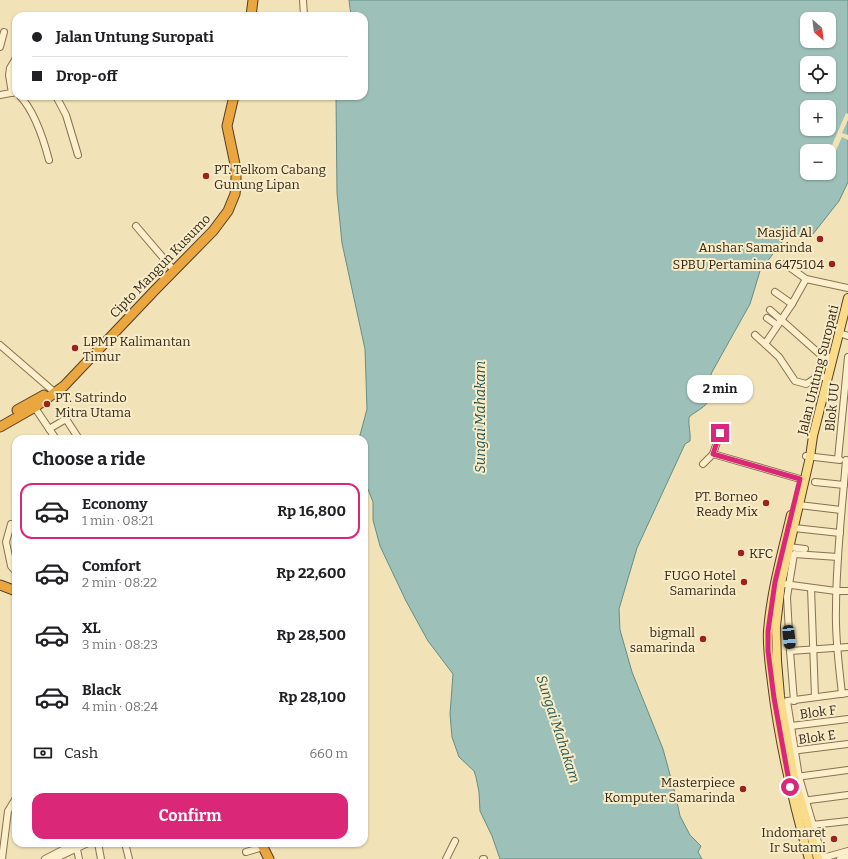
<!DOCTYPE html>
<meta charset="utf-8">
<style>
:root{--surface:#fff;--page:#f2f2f2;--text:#202124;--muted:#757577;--line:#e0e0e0;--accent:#db2777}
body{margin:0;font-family:Bitter,serif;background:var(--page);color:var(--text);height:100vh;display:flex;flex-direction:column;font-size:15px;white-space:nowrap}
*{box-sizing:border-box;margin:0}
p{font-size:13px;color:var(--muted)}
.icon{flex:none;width:22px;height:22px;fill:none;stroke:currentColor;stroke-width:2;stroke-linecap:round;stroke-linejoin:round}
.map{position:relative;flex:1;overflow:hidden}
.drawer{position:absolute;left:12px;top:435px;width:356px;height:412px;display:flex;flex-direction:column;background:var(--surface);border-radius:12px;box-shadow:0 1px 3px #0004}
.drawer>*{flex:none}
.hud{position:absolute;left:12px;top:12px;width:356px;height:88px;border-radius:12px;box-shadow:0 1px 3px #0004;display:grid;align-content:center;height:88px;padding:0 20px;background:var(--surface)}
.needle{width:26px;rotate:152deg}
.fabs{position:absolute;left:800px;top:12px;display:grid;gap:8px}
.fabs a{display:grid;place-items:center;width:36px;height:36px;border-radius:8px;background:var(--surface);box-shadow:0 1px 3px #0004;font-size:20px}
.end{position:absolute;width:18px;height:18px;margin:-9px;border:5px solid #db2777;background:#fff;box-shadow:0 0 0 2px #fff}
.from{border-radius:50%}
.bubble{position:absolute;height:28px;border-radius:12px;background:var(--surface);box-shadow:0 1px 3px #0004;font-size:13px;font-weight:700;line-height:28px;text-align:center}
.car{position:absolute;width:12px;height:24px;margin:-12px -6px;border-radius:5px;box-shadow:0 0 3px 1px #0007;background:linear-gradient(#222 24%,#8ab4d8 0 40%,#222 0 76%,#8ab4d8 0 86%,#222 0)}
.hud b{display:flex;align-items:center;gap:14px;height:38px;font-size:15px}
.hud b+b{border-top:1px solid var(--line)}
.hud i{width:10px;height:10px;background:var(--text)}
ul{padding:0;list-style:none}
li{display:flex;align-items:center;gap:12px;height:56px;margin:0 8px 6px;padding:0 12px;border:2px solid transparent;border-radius:12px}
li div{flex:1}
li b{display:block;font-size:15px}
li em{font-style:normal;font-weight:700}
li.active{border-color:var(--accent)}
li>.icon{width:36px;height:36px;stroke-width:1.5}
h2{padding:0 20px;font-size:18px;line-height:48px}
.pay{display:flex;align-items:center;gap:10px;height:44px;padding:0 20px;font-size:15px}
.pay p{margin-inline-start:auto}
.primary-button{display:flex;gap:8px;margin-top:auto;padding:8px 20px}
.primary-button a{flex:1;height:46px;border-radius:12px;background:var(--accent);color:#fff;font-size:16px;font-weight:700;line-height:46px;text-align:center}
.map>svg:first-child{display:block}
.water{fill:#9dc0b8;stroke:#658e85;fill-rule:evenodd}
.pier{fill:#f1e2b8}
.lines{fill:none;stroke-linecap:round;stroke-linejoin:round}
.minor-casing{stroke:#887152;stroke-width:8}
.major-casing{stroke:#553e27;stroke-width:10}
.highway-casing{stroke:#553e27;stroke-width:11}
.minor{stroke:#fcefcb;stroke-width:6}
.major{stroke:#fadb8a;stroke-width:8}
.highway{stroke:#eaa63f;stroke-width:9}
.route{stroke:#db2777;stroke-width:5}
.poi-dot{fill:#9c221d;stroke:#f8ecc8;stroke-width:1.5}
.labels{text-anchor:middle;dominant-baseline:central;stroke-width:4;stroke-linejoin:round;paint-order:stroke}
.poi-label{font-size:13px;fill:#352819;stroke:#f8ecc8;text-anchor:end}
.street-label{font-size:13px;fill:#352819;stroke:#f8ecc8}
.water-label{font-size:14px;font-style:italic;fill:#265755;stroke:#f8ecc8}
</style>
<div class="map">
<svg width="848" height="859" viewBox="0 0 848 859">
<rect width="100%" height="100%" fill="#f1e2b8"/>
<!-- water -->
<path class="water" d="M349 0H848V182L839 201 813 234H788L760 271 750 304 712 372C708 381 712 383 712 391 712 405 697 410 689 417 688 426 691 433 690 441L685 444 637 548 619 609 620 630 632 672 663 749 676 797 680 816 690 835 701 846 698 852 702 859H500L492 836 480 811 479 792 476 777 474 771 459 757 452 737 450 714 453 674 428 641 406 601 380 546 373 520V502L364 479V439H359L367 409 365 349 342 243 337 193 336 96H364V16H351ZM807 19H829V41H807ZM807 63H829V85H807ZM807 107H829V129H807ZM807 151H829V173H807Z"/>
<!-- pier -->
<path class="pier" d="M846 113 848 114V120L842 133 848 135V140L842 137 834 155 829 152Z"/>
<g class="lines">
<!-- minor casing -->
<g class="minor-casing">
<g id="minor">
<path d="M303 0 304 16"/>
<path d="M0 47 4 32"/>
<path d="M12 93 9 75 10 68 16 58"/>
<path d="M0 95 16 92"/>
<path d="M20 96C34 111 44 141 49 160"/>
<path d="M56 96 66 115 78 155"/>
<path d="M136 226 171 267"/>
<path d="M785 264 806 279 848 288"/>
<path d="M775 292 792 304"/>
<path d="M770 310 823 357H833"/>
<path d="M767 318 777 325"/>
<path d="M839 333 848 336"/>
<path d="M755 335 765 344 792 304 806 279"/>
<path d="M765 344 779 357 795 381 806 384C818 378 813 375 828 378"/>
<path d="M0 345 52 390"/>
<path d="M33 405 56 439"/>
<path d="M49 429 66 419 79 439"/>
<path d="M713 454 800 479"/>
<path d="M806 456 840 460"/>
<path d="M838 459 848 357"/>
<path d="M703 464 713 454 720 433"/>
<path d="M815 482 844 485"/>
<path d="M799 505 841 510"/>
<path d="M11 524 6 542 11 566 16 572"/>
<path d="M794 528 840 533"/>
<path d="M789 547 805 549"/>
<path d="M838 557 794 554 787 597 790 651 848 647"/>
<path d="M784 584 836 591H848"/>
<path d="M811 588 815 697"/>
<path d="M790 651 794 701"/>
<path d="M842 694C839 666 835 638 836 609 836 559 842 510 846 460"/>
<path d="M791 726 848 719"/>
<path d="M791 751 848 744"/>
<path d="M796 777 848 770"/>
<path d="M802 801 848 795"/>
<path d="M812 825 848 821"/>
<path d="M98 843 101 859"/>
<path d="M125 843 129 859"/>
<path d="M76 845 79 859"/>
<path d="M246 852 263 847"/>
<path d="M2 859 8 811 16 798"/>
<path d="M45 859 76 843"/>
<path d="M54 859 88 843"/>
<path d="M446 859 455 841"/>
<path d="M483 859H484"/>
<path d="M819 859 848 851"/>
<path d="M823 859 799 777 787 701 848 693"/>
<path d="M840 859 848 857"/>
</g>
</g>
<!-- major casing -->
<g class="major-casing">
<g id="major">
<path d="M791 515C782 553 771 592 768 631 767 649 770 666 772 683 779 742 793 802 809 859"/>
<path d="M818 859 794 778 788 744 780 696 777 661 776 626 781 583 810 457 813 436 848 298"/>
</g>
</g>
<!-- highway casing -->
<g class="highway-casing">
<g id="highway">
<path d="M251 16 253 0"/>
<path d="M17 410 44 395"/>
<path d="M0 427 35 407 64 386 156 289 213 231 228 211 235 194 236 186V169L227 126 234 96"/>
<path d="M0 585 16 591"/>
<path d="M261 843 269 859"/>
</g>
</g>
<!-- minor -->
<use href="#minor" class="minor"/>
<!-- major -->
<use href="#major" class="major"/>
<!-- highway -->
<use href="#highway" class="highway"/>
</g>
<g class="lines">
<!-- route -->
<path class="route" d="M720 433 713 454 800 479 775 582 768 631V651L774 698 790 787"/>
</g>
<!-- markers -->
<g class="poi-dot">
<circle cx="206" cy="176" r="4"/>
<circle cx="820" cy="239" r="4"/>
<circle cx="832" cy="264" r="4"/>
<circle cx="75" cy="348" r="4"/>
<circle cx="47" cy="404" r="4"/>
<circle cx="766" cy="503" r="4"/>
<circle cx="741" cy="553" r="4"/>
<circle cx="744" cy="582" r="4"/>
<circle cx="703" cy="639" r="4"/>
<circle cx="743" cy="789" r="4"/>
<circle cx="834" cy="839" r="4"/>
</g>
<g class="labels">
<!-- poi labels -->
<g class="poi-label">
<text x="214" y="169" text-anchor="start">PT. Telkom Cabang<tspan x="214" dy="15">Gunung Lipan</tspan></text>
<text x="812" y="232">Masjid Al<tspan x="812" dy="15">Anshar Samarinda</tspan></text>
<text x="824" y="264">SPBU Pertamina 6475104</text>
<text x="83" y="341" text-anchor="start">LPMP Kalimantan<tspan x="83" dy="15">Timur</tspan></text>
<text x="55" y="397" text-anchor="start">PT. Satrindo<tspan x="55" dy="15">Mitra Utama</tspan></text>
<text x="758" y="496">PT. Borneo<tspan x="758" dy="15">Ready Mix</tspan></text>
<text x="749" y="553" text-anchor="start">KFC</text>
<text x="736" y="575">FUGO Hotel<tspan x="736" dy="15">Samarinda</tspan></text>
<text x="695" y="632">bigmall<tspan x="695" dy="15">samarinda</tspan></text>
<text x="735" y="782">Masterpiece<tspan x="735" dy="15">Komputer Samarinda</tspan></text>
<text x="826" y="832">Indomaret<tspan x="826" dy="15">Ir Sutami</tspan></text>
</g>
<!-- street labels -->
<g class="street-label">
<text transform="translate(160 266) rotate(-46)">Cipto Mangun Kusumo</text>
<text transform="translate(818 370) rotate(-76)">Jalan Untung Suropati</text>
<text transform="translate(832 407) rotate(-84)">Blok UU</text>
<text transform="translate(818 712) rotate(-7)">Blok F</text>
<text transform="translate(817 737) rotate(-8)">Blok E</text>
</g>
<!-- water labels -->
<g class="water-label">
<text transform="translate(480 417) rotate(-90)">Sungai Mahakam</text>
<text transform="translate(558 729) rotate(72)">Sungai Mahakam</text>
</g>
</g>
</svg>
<div class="fabs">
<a><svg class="needle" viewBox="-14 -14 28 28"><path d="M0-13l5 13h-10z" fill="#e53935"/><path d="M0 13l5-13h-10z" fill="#757577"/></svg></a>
<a><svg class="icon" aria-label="locate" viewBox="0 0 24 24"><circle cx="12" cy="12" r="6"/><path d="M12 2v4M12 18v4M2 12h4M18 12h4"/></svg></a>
<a>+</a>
<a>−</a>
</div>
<i class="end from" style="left:790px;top:787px"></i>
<i class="end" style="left:720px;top:433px"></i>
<div class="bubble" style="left:687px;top:375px;width:66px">2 min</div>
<i class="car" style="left:789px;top:637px;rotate:174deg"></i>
<div class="hud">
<b><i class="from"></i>Jalan Untung Suropati</b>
<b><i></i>Drop-off</b>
</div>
<section class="drawer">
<h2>Choose a ride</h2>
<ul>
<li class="active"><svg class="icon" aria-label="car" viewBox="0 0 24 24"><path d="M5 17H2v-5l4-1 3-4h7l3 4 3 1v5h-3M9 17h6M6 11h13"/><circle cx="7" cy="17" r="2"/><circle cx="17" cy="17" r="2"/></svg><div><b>Economy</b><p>1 min · 08:21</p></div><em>Rp 16,800</em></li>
<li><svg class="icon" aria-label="car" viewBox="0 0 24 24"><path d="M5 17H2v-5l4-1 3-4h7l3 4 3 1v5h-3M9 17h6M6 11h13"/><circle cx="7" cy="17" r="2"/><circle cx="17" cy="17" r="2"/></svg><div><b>Comfort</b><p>2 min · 08:22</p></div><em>Rp 22,600</em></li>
<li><svg class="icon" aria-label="car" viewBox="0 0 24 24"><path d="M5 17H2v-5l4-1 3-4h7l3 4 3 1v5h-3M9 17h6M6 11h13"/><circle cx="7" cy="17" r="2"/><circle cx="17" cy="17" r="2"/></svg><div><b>XL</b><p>3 min · 08:23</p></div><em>Rp 28,500</em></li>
<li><svg class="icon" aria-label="car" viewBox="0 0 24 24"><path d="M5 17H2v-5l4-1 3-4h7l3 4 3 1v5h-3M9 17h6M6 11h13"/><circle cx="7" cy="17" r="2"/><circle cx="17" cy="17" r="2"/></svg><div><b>Black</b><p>4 min · 08:24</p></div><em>Rp 28,100</em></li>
</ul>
<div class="pay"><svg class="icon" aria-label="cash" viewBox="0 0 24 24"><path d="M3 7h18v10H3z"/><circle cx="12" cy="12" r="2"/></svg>Cash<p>660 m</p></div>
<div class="primary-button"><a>Confirm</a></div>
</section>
</div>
